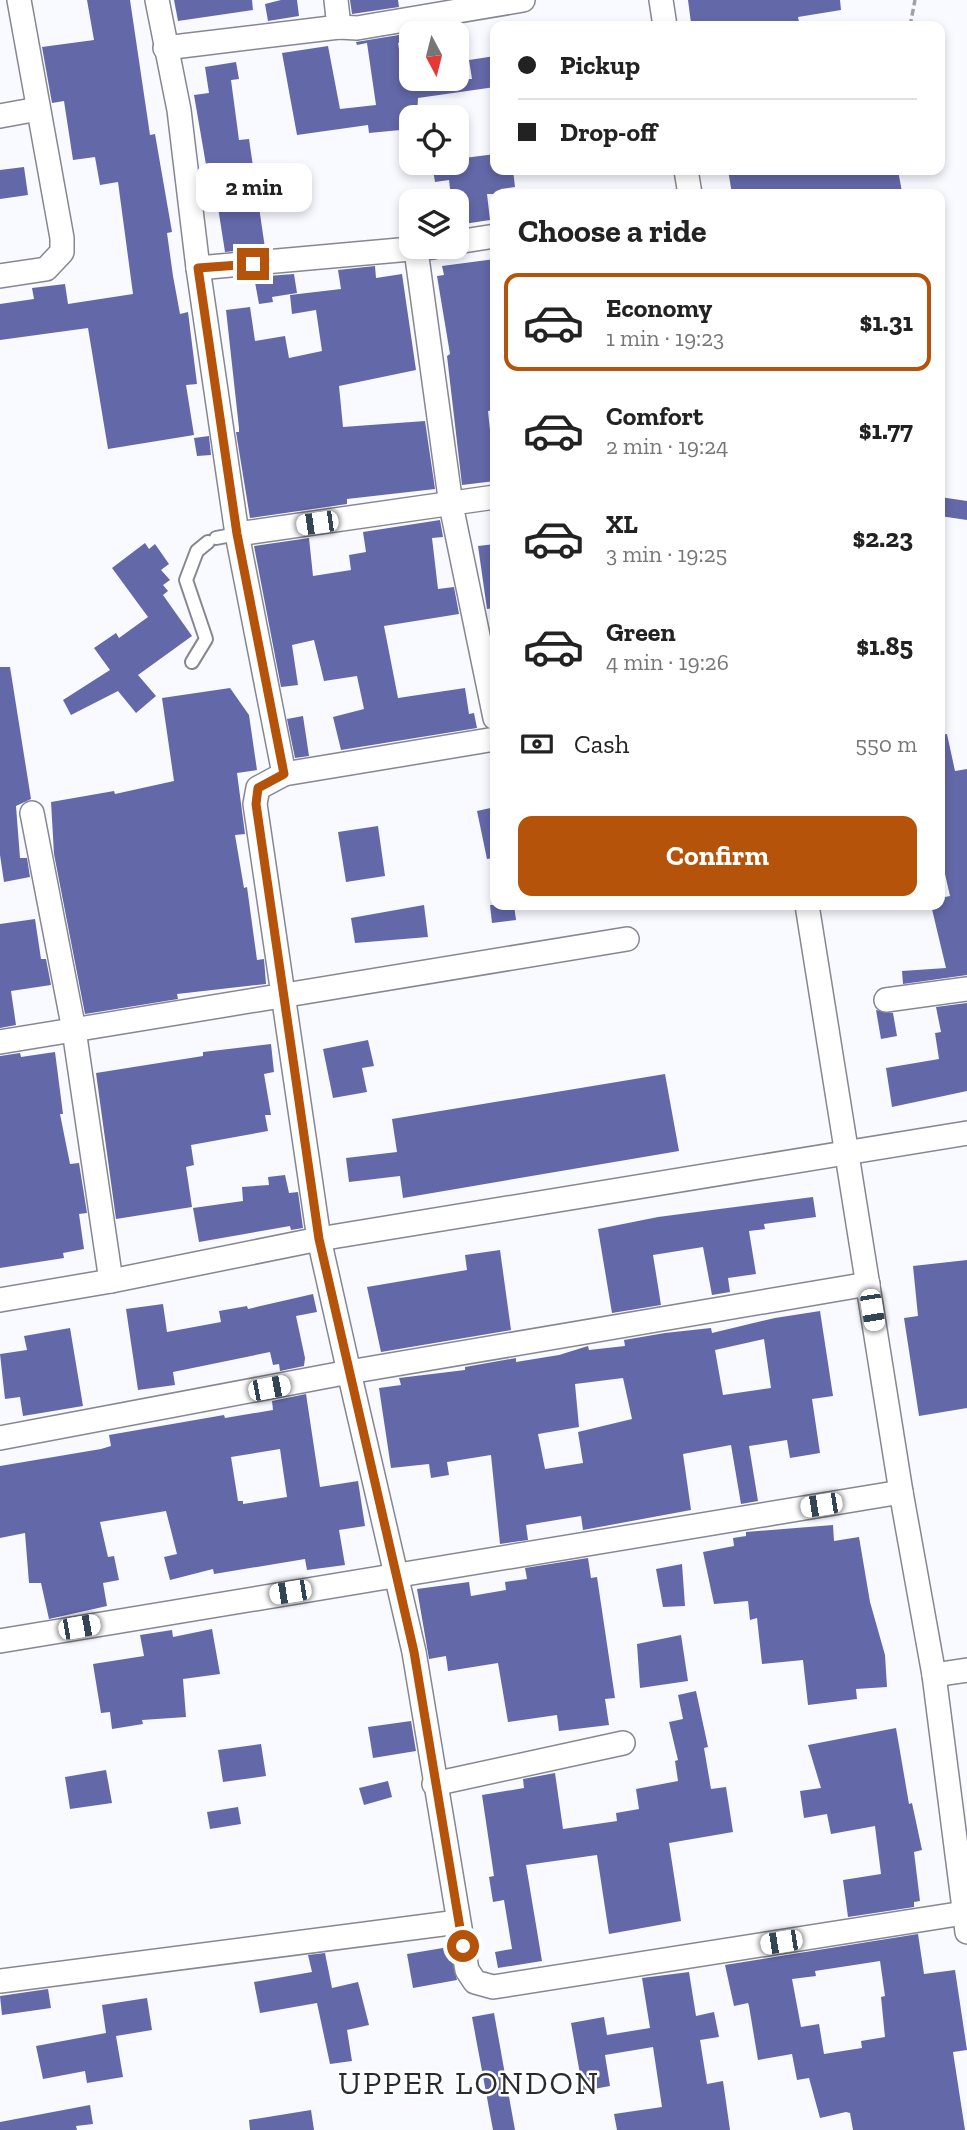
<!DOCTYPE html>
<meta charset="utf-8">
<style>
:root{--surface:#fff;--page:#f2f2f2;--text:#222;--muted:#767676;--line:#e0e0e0;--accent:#b45309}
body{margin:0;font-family:"Zilla Slab",serif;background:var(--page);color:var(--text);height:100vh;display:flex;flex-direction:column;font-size:26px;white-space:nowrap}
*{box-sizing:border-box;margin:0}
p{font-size:23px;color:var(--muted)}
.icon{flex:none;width:38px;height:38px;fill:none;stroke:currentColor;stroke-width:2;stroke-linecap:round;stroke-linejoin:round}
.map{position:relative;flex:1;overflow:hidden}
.panel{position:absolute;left:490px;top:189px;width:455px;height:721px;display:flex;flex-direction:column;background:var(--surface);border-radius:14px;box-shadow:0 4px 10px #0003}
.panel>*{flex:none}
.top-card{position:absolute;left:490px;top:21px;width:455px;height:154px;border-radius:14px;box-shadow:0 4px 10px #0003;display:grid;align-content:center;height:154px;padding:0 28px;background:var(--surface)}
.needle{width:46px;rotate:173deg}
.fabs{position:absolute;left:399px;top:21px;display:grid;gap:14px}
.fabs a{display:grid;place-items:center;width:70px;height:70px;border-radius:14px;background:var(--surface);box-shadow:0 4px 10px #0003;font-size:35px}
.end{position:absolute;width:32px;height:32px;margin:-16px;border:9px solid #b45309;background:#fff;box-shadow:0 0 0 4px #fff}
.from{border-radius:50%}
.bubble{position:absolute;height:49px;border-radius:14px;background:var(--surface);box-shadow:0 4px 10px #0003;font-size:23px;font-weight:800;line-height:49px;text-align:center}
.car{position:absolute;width:21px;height:42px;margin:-21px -10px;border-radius:9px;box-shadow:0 0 5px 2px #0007;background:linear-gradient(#fff 24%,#345 0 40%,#fff 0 76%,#345 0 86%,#fff 0)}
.top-card b{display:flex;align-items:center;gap:24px;height:66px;font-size:26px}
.top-card b+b{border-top:2px solid var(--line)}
.top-card i{width:18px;height:18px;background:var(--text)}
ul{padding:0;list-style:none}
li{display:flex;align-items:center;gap:21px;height:98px;margin:0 14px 10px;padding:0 14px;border:4px solid transparent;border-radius:14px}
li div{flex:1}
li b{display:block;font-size:26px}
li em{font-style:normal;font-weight:800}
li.selected{border-color:var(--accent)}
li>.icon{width:63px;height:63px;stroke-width:1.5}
h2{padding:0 28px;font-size:32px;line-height:84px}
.pay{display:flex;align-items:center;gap:18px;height:77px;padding:0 28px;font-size:26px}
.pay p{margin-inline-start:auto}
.primary-button{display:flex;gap:14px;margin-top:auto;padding:14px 28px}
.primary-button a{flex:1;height:80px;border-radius:14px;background:var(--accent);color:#fff;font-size:28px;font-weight:800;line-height:80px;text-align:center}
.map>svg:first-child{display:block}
.building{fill:#6368a8;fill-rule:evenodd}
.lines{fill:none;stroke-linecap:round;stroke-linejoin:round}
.lane-casing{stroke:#868791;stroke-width:16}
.street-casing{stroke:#868791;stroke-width:26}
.path{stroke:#a1a2a6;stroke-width:3.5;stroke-dasharray:7 3.5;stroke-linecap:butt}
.lane{stroke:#fff;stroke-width:12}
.street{stroke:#fff;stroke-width:23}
.route{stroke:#b45309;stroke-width:9}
.labels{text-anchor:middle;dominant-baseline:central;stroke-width:5;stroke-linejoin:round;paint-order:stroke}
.quarter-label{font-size:32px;letter-spacing:2px;fill:#292a32;stroke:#fff}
</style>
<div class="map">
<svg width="967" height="2130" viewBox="0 0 967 2130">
<rect width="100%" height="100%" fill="#f9faff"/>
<!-- building -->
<g class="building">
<path d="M87 0H130L150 135 155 134 172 232 167 233 173 276 180 314 188 312 197 384 186 385 194 435 108 449 88 328 0 340V304L34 299 32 288 65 284 68 304 133 294 118 182 100 185 95 157 73 160 64 101 52 103 42 47 94 40Z"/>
<path d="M174 0H252L253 10 178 21Z"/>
<path d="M281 0H297L299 16 268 21 265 4Z"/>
<path d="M350 0H398L399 7 352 14Z"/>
<path d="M688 0H840L841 10 798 17 800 26H699V22L691 23Z"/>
<path d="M405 34 406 41 398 43 404 79H472L469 60 495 56V87L418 98 417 117H411V129L369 133 368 125 297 135 282 53 328 46 340 109 376 105 367 43 357 45 356 42Z"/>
<path d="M236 62 239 79 231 80 239 140 249 139 265 248 225 252 217 201 205 203 202 184 209 182 194 95 209 93 205 67Z"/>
<path d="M495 154V170H513L515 187 501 189V194H487L490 220 457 225V196L451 197 449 180 435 182 432 163H457V159Z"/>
<path d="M24 167 28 195 0 199V170Z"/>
<path d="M728 170H898L902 192 732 194Z"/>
<path d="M495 259V410L488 411 492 450H495V481L462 485 447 356 450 354 437 276 444 275 442 266Z"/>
<path d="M375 266 376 278 402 274 416 370 339 386 343 427 425 421 435 489 347 499V504L250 518 236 432H239V428L226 310 250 307 255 341 285 336 289 358 322 351 316 310 292 314 290 295 341 289 338 270Z"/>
<path d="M294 274 297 293 272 297 273 302 259 304 254 277Z"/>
<path d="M209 436 211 455 197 456 194 438Z"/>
<path d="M940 497 967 501V520L940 516Z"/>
<path d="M440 520 443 537 432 538 438 589 454 587 459 614 384 626 398 698 465 688 469 714 474 713 477 728 341 750 333 717 364 709 357 676 324 681 314 640 292 645 298 685 281 687 254 546 309 538 313 576 351 570 349 555 366 552 363 532Z"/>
<path d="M145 543 149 549 155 544 169 564 161 570 170 580 163 585 168 591 163 595 192 636 138 675 156 696 136 713 118 691 71 715 63 700 110 670 94 648 116 633 119 638 148 617 112 568Z"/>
<path d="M495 544V608L487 609 478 546Z"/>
<path d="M0 667H10L31 799 16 806 20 858H27L30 877 4 882 0 855Z"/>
<path d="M230 688 249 715 257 770 237 773 245 834 235 835 244 888 247 887 257 960 264 959 266 984 177 994 178 999 85 1014 54 854 51 802 114 791 115 794 174 781 162 698Z"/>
<path d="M303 716 309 756 295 758 287 719Z"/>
<path d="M947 734 955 771 967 769V975L903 984 902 971 946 968 931 905H940V898L950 896 940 852V735Z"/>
<path d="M495 807V858L487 859 477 811Z"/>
<path d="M378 826 385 876 346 882 338 832Z"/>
<path d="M424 905 428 937 355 943 351 918Z"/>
<path d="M490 905H514L516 920 492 923Z"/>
<path d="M35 919 41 959H46L51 985 11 991 16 1025 0 1028V924Z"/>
<path d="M967 1003V1091L892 1107 886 1068 939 1059 935 1033 941 1032 936 1007Z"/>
<path d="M876 1010 893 1013 897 1036 881 1039Z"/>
<path d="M368 1040 374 1066 362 1068 367 1092 333 1098 323 1049Z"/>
<path d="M271 1044 274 1072 264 1074 271 1115H265L268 1131 191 1145 194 1165 186 1167 192 1207 116 1219 96 1073 203 1056V1052Z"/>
<path d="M55 1052 63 1114H60L70 1164 79 1163 87 1213 79 1214 84 1249 63 1253 64 1258 0 1268V1056L20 1053 21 1057Z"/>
<path d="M665 1074 679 1151 403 1198 400 1176 349 1182 346 1158 397 1152 392 1119Z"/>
<path d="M285 1175 289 1193 298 1192 303 1228 291 1230 290 1226 199 1242 193 1208 243 1201 242 1187 269 1185 268 1177Z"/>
<path d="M813 1197 816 1217 764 1224 765 1229 749 1231 756 1274 728 1278 730 1292 712 1295 703 1247 653 1255 661 1305 612 1313 598 1229 658 1217Z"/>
<path d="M500 1250 511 1330 381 1352 367 1287 467 1270 465 1255Z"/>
<path d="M967 1260V1408L919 1416 904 1318 918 1316 913 1266Z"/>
<path d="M313 1294 317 1312 296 1316 305 1358 304 1366 280 1371 279 1364 273 1365 270 1352 173 1372 175 1385 138 1390 126 1309 163 1304 167 1332 221 1322 219 1311 247 1306 248 1309Z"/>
<path d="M820 1311 833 1396 812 1399 820 1453 790 1458 787 1440 749 1446 758 1501 741 1504 731 1445 683 1454 691 1510 583 1530 581 1516 526 1525 528 1540 500 1544 491 1455 447 1462 449 1475 431 1478 429 1464 391 1468 379 1388 401 1385 399 1378 465 1370V1367L516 1358V1362L559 1355 588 1346 589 1350 625 1346 624 1340 665 1333 711 1328 712 1333 775 1318ZM764 1339 771 1388 723 1395 715 1350ZM623 1378 632 1419 578 1432 583 1463 545 1469 538 1434 579 1427 575 1384Z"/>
<path d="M70 1328 83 1406 23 1416 20 1397 5 1399 0 1354 27 1350 24 1336Z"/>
<path d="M306 1394 320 1487 358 1481 365 1526 339 1530 345 1565 307 1570 305 1559 214 1574 213 1569 170 1580 164 1557 177 1554 166 1511 100 1522 108 1557 114 1556 119 1580 103 1583 107 1606 49 1619 41 1583H29L25 1533 0 1538V1466L101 1449 111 1446 109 1435 224 1415 225 1418 273 1410 272 1401ZM280 1449 287 1497 243 1504V1501H238L231 1457Z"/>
<path d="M833 1525 834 1541 859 1537 870 1602 885 1655 887 1687 856 1689 857 1699 808 1705 803 1660 762 1664 757 1618 750 1620 748 1601 714 1604 703 1552 734 1546 733 1538 746 1536V1532Z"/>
<path d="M588 1558 591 1578 597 1577 615 1698 605 1699 609 1725 559 1731 557 1715 508 1722 498 1663 448 1671 446 1656 429 1659 417 1589 469 1582 471 1596 506 1590 505 1582 527 1579 525 1568Z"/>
<path d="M682 1564 685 1606 663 1607 656 1569Z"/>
<path d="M212 1629 220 1674 183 1679 186 1717 142 1720 143 1724 112 1729 110 1712 101 1713 93 1664 144 1656 140 1635 172 1630 173 1637Z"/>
<path d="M681 1635 688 1681 640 1688 637 1644Z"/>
<path d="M696 1691 708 1747 704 1748 711 1789 726 1787 733 1832 669 1843 681 1921 609 1934 597 1855 526 1865 542 1961 498 1968 495 1952 512 1949 504 1900 493 1902 489 1877 494 1876 482 1795 524 1788 523 1779 555 1773 563 1829 617 1821 616 1813 639 1809 636 1789 678 1781 675 1761 678 1760 669 1722 683 1719 678 1695Z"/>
<path d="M411 1721 416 1751 373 1758 368 1727Z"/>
<path d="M896 1728 909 1804 912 1803 922 1850 914 1852 920 1901 914 1902V1907L848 1917 843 1880 881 1874 875 1826 831 1834 827 1814 804 1818 800 1791 821 1788 808 1745Z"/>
<path d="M261 1744 266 1776 223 1782 218 1750Z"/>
<path d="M106 1770 112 1803 70 1809 65 1777Z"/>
<path d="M388 1781 392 1797 364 1805 359 1788Z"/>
<path d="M238 1807 241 1824 210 1829 207 1812Z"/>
<path d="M918 1934 924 1974 955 1970 967 2050 953 2052 965 2130H853L850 2113 846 2112 820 2118 809 2078 797 2080 792 2054 758 2060 749 2006 748 2003 734 2006 725 1965ZM880 1961 885 1996 881 1997 885 2037 861 2041 862 2048 824 2054 819 2024 801 2027 792 1979 816 1976 815 1971Z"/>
<path d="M449 1947 457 1980 413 1988 407 1954Z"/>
<path d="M325 1953 332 1988 358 1982 369 2025 347 2030 352 2061 330 2064 317 2003 260 2013 254 1982 312 1972 308 1955Z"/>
<path d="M689 1972 696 2016 714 2012 719 2037 700 2040 707 2084 723 2081 730 2130H617L614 2114 662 2107 653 2047 605 2055 610 2086 583 2091 571 2023 604 2017 607 2035 650 2028 642 1978Z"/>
<path d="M48 1989 51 2008 2 2015 0 1996Z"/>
<path d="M147 1998 152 2030 116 2036 123 2077 87 2083 85 2071 43 2079 36 2046 106 2033 102 2005Z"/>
<path d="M494 2013 515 2130H493L472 2017Z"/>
<path d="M90 2105 93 2124 76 2126 77 2130H0V2122Z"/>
<path d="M311 2110 314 2130H250L249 2120Z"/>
</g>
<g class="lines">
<!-- lane casing -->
<g class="lane-casing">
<g id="lane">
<path d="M216 538 237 534"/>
<path d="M192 662 206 639 186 580 197 551 208 542"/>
</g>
</g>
<!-- street casing -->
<g class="street-casing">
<g id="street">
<path d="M157 0 179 110 198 268 237 534 284 774 258 788 255 804 319 1239 349 1372 868 1284"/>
<path d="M336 0 339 27"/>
<path d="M661 0 665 26"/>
<path d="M165 48 339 27 357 28 523 0"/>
<path d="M0 116 38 109"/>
<path d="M686 170 690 194"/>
<path d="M457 242 495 236"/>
<path d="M416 250 451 505 495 718"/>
<path d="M198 268 433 247"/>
<path d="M0 276 46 269 62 252V238L19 0"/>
<path d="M237 534 495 497"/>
<path d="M284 774 495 739"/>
<path d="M32 813 74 1030 111 1281"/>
<path d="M807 905 901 1492 934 1675 967 1932"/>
<path d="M886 1000 967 989"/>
<path d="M0 1042 627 939"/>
<path d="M0 1300 111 1281 319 1239 967 1133"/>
<path d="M0 1438 349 1372 414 1652 467 1970 475 1982 493 1987 964 1913"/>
<path d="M0 1641 901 1492"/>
<path d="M934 1675 967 1670"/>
<path d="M434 1784 623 1743"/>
<path d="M0 1981 458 1922"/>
</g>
</g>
<!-- path -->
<path class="path" d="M910 26 915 0"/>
<!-- lane -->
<use href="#lane" class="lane"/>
<!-- street -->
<use href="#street" class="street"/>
</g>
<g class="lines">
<!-- route -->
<path class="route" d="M253 264 198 268 237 534 284 774 258 788 256 804 319 1239 414 1652 463 1946"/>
</g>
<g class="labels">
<!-- quarter labels -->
<g class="quarter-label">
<text x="469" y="2083">UPPER LONDON</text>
</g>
</g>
</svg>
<div class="fabs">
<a><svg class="needle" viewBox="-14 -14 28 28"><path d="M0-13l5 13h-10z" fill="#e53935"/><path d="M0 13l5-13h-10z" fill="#767676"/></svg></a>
<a><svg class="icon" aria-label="locate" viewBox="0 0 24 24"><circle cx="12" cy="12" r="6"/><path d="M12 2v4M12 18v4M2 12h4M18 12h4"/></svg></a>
<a><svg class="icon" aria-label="layers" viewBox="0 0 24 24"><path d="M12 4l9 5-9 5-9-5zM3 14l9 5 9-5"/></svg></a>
</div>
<i class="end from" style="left:463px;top:1946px"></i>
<i class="end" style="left:253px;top:264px"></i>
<div class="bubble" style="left:196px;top:163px;width:116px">2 min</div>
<i class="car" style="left:317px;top:523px;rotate:262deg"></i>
<i class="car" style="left:872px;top:1310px;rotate:171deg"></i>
<i class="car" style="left:269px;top:1388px;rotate:79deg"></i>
<i class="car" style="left:821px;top:1505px;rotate:261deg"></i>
<i class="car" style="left:290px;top:1592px;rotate:261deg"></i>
<i class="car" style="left:79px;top:1627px;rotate:80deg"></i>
<i class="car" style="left:781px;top:1942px;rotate:261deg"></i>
<div class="top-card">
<b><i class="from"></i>Pickup</b>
<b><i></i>Drop-off</b>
</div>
<section class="panel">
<h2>Choose a ride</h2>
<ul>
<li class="selected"><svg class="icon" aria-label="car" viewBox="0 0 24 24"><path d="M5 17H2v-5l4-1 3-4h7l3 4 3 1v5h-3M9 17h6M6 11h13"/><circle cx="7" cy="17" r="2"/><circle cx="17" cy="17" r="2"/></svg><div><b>Economy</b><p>1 min · 19:23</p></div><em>$1.31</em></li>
<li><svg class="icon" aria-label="car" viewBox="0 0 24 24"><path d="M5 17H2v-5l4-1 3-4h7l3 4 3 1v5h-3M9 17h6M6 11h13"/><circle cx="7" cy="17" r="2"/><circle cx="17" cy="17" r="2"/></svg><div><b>Comfort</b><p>2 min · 19:24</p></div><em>$1.77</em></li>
<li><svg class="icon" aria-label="car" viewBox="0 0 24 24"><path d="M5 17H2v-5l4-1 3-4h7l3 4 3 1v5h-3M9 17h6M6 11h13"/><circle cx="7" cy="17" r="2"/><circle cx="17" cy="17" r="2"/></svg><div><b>XL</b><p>3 min · 19:25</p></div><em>$2.23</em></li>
<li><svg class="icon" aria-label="car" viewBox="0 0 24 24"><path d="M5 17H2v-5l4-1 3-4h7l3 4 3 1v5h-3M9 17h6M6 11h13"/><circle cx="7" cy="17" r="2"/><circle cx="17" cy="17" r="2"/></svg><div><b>Green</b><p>4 min · 19:26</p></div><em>$1.85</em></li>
</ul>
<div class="pay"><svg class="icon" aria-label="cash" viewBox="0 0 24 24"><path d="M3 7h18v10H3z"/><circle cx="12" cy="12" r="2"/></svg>Cash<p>550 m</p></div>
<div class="primary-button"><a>Confirm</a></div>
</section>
</div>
